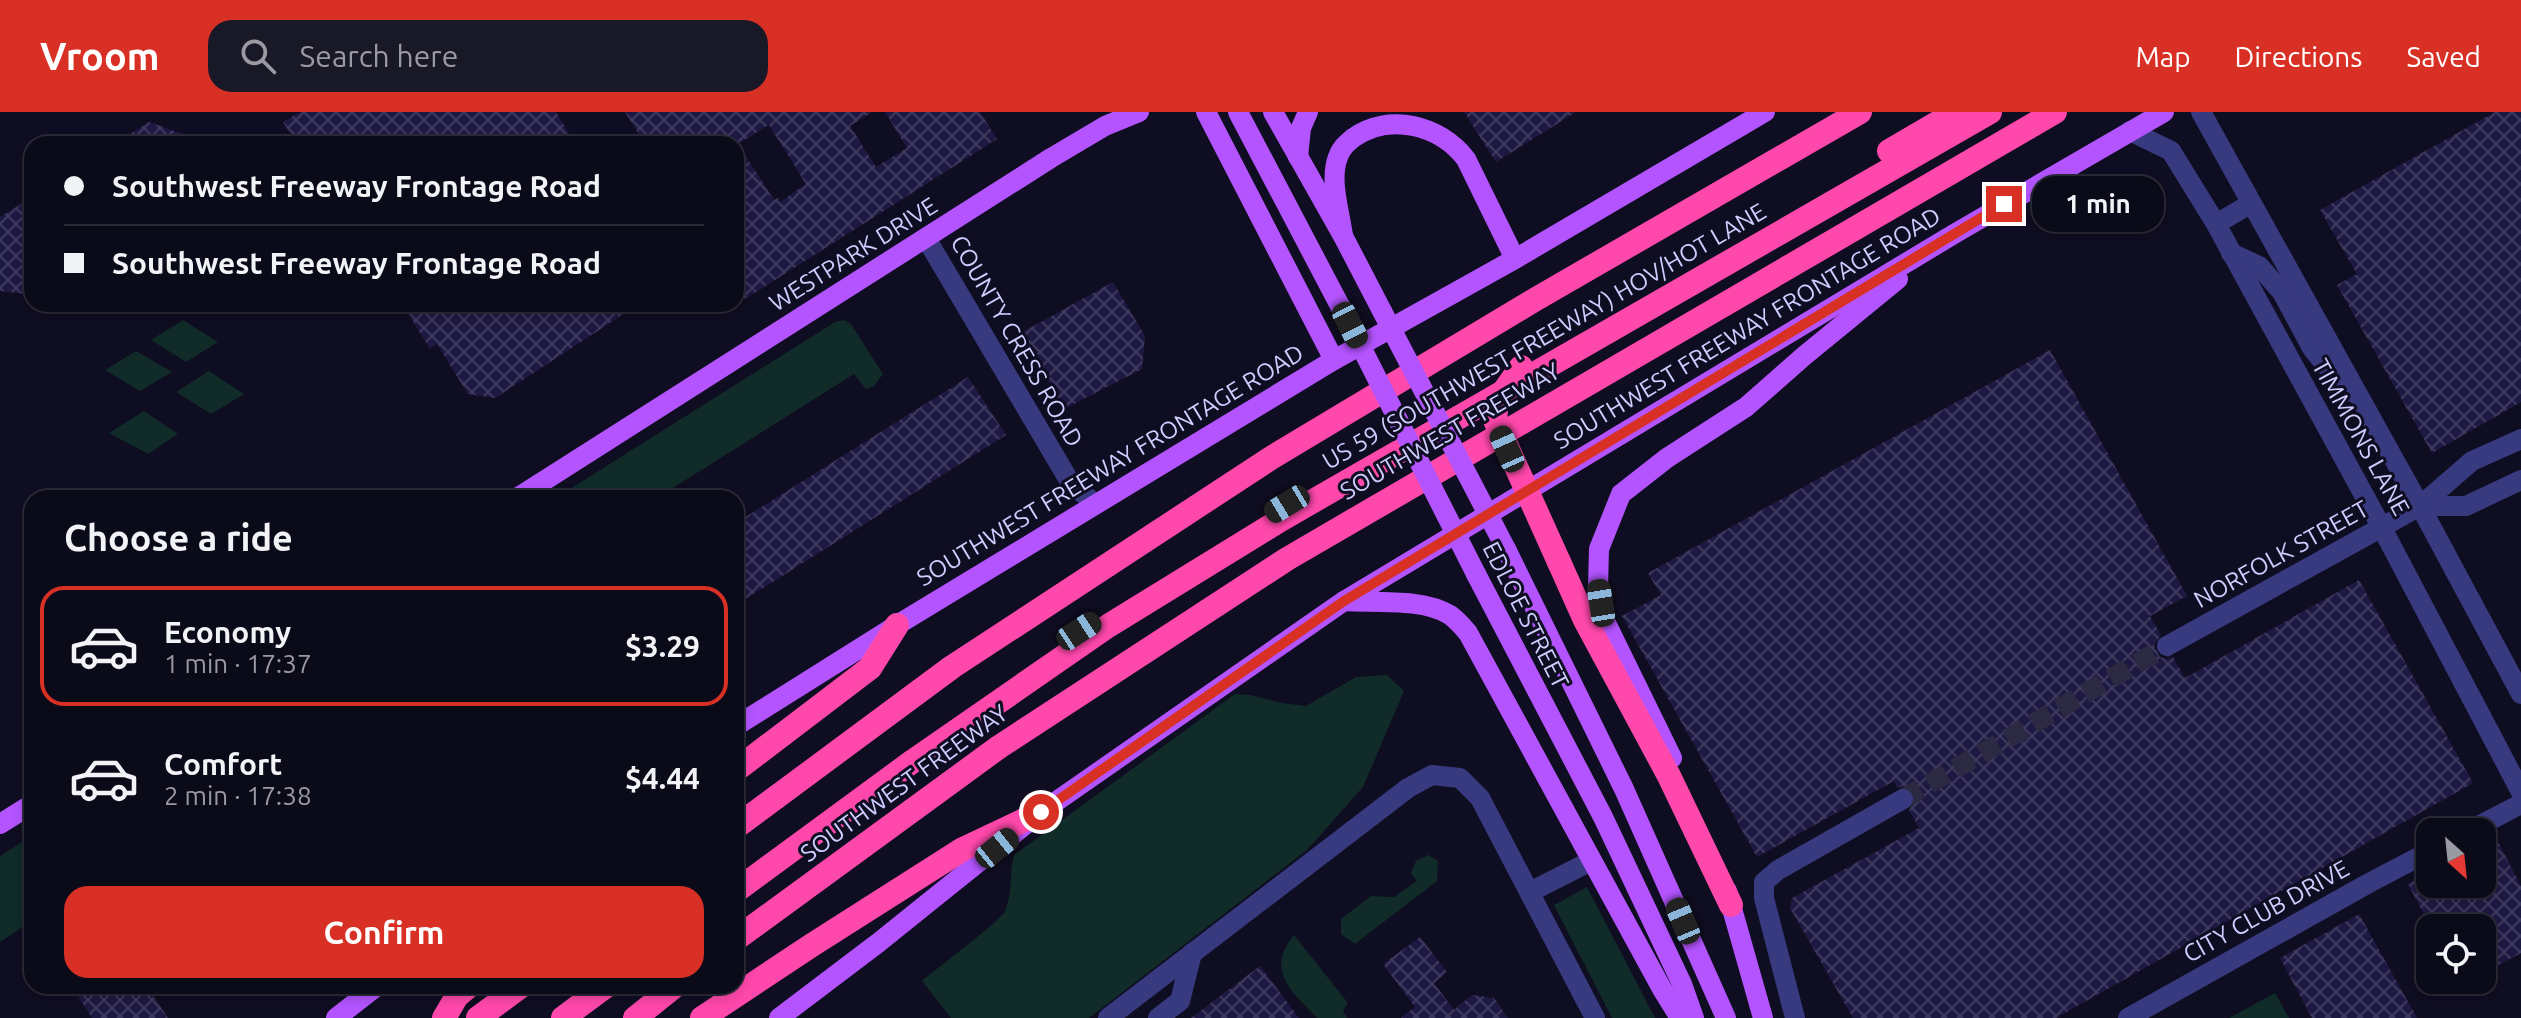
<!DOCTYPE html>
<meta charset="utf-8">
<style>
:root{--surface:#0b0a19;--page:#191826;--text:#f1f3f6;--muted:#9a9aa2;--line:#2b2b38;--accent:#d93025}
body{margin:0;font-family:Ubuntu,sans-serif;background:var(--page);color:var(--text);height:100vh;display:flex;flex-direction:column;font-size:30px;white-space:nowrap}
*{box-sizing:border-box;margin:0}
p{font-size:26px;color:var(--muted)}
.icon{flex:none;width:44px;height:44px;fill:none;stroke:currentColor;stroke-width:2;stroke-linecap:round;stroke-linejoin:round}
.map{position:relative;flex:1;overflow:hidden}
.side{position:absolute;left:24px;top:378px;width:720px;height:504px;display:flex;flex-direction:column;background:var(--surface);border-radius:24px;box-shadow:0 4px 12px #0003,0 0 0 2px var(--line)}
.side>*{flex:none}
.banner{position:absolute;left:24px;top:24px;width:720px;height:176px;border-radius:24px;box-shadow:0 4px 12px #0003,0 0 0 2px var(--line);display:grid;align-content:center;height:176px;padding:0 40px;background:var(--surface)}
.needle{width:52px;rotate:153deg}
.fabs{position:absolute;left:2416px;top:706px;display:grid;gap:16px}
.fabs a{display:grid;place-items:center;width:80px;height:80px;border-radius:16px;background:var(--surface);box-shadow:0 4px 12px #0003,0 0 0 2px var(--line);font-size:40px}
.end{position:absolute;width:36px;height:36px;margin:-18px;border:10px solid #d93025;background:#fff;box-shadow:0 0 0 4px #fff}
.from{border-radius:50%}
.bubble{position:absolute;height:56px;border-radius:24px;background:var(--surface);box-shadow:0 4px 12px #0003,0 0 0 2px var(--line);font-size:26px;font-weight:700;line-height:56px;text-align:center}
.car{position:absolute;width:24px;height:48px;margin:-24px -12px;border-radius:10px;box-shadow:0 0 6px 2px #0007;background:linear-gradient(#222 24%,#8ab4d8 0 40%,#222 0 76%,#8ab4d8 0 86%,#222 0)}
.banner b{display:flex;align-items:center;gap:28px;height:76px;font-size:30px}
.banner b+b{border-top:2px solid var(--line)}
.banner i{width:20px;height:20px;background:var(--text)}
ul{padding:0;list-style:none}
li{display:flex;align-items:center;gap:24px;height:120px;margin:0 16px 12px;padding:0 24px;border:4px solid transparent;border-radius:24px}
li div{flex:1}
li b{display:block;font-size:30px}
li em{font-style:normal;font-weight:700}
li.active{border-color:var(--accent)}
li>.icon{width:72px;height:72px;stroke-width:1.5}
h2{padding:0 40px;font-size:36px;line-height:96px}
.button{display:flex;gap:16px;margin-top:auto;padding:16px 40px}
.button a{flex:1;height:92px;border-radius:24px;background:var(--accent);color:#fff;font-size:32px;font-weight:700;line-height:92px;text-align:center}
header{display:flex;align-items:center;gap:48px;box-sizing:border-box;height:112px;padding:0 40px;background:var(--accent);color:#fff}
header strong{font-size:38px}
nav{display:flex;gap:44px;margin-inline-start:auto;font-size:28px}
.search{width:560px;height:72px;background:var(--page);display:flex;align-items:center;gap:20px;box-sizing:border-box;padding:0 28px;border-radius:24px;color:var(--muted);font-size:30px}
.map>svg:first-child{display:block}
.grass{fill:#102b28}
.building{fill:url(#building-cross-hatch);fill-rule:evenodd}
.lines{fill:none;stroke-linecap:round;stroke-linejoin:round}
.minor-tunnel{stroke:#2c2a42;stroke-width:20;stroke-dasharray:20 10;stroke-linecap:butt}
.minor{stroke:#383a80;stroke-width:20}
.major{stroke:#b354ff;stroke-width:20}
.highway{stroke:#ff48ac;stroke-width:24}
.major-bridge{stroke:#b354ff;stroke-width:20}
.highway-bridge{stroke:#ff48ac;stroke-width:24}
.route{stroke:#d93025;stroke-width:10}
.labels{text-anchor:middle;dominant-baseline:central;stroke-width:6;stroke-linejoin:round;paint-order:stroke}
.street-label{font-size:24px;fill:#cfcdff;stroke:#0f0d21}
</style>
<header>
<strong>Vroom</strong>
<div class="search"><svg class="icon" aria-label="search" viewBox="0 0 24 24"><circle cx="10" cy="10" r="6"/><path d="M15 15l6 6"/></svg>Search here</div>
<nav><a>Map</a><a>Directions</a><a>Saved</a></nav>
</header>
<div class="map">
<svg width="2521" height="906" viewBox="0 0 2521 906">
<defs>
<pattern id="building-cross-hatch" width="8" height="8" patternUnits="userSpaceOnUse" patternTransform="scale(2)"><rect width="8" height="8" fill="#1e1942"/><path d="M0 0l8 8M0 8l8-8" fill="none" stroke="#3e395e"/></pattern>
</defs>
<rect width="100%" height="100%" fill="#0f0d21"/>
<!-- grass -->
<g class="grass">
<path d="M183 208 218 230 186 250 151 228Z"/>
<path d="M844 208 851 212 883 262 874 274 866 277 854 262 657 386H560L562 382 835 210Z"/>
<path d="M136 239 172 260 140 279 105 258Z"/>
<path d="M209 259 244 282 211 302 176 280Z"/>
<path d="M144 299 178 322 148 342 109 321Z"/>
<path d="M1387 563 1404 579 1363 675 1307 738 1089 906H951L922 869C936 857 999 810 1005 799 1013 781 1009 761 1014 743L1235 582 1250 583 1282 591 1306 594 1356 565Z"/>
<path d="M32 724V809L0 830V744Z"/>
<path d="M1428 743 1438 749 1437 769 1355 832 1341 822V807L1371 784 1394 785 1417 769 1411 761 1416 749Z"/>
<path d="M1587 775 1655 906H1612L1554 793Z"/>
<path d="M1294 823 1348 891 1343 899 1347 906H1317C1291 879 1265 858 1294 823Z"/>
<path d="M2275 881 2289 906H2229Z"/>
</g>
<!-- building -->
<g class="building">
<path d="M300 0H556L575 32H297L283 10Z"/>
<path d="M625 0H872L850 14 876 55 907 36 885 0H980L997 27 745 187 736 174V32H645ZM769 13 806 72 780 90 778 86 774 88 738 32Z"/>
<path d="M1464 0H1576L1496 50Z"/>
<path d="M2495 0H2521V290L2432 341 2337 173 2357 162 2320 98Z"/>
<path d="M149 10 205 30 204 32H114Z"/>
<path d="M32 85V178L26 182 0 179V105Z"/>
<path d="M1113 170 1145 224 1142 257 1064 297 1021 221Z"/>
<path d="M402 192H639L495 286 468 282 437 232 430 237Z"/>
<path d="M2050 238 2187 484 2150 504 2161 523 2154 533 2160 545 2166 547 2173 545 2185 566 2359 468 2473 671 2056 906H1853L1790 796 1792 786 1919 716 1909 698 1916 688 1914 680 1904 674 1897 676 1894 669 1757 745 1622 504 1661 483 1648 461Z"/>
<path d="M968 265 1006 323 736 493V411Z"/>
<path d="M2494 722 2521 774V841L2482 862V816H2431L2408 772 2430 759V772H2482V729Z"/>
<path d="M2359 802 2417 906H2312L2280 846Z"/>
<path d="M1420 825 1447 860 1434 871 1454 898 1472 883 1494 886 1508 906H1401L1415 895 1383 852Z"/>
<path d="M1260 854 1299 906H1191Z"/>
<path d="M71 874H147L168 906H92Z"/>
</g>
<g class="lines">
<!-- minor-tunnel -->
<path class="minor-tunnel" d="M1903 687 2167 534"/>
<!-- minor -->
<g class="minor">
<path d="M2201 0 2420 394 2521 582"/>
<path d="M2130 19 2171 39 2216 112 2382 416 2521 680"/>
<path d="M2216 112 2250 92"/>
<path d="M926 126 1070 370 1095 392"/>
<path d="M2231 141 2259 154 2282 180 2312 236 2347 280"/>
<path d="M2420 394H2466L2521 368"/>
<path d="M2167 534 2420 394 2472 349 2521 327"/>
<path d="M2467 720 2521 692"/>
<path d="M1530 780 1591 749"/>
<path d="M1108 906 1408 676 1432 663 1460 666 1480 686 1595 906"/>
<path d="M1158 906 1180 889 1192 841"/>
<path d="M1795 906 1764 786V770L1778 758 1903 687"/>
<path d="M2128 906 2369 771 2430 739"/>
</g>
<!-- major -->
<g class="major">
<path d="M1206 0 1334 248"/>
<path d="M1238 0 1350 213"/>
<path d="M1273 0 1343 124 1382 199"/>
<path d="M1298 45 1301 16 1308 0"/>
<path d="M1343 124C1340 100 1329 68 1338 45 1341 36 1346 32 1353 26 1389 0 1440 13 1466 47L1515 147"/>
<path d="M517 386 1051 46 1105 14 1139 0"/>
<path d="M1506 437 1624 677 1726 906"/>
<path d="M1476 462 1603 705 1682 872 1694 906"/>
<path d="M1344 489C1376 491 1423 486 1450 503 1457 508 1463 515 1468 521L1662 877 1680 906"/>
<path d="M736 614 897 513 1334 248 1515 147 1765 0"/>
<path d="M1672 646 1604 507 1598 475 1599 437 1621 382 1667 346 1746 295 1804 244 1898 167"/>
<path d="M0 712 32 692"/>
<path d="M1727 779 1763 906"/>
<path d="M336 906 377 874"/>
<path d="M779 906 878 831 1041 700 1344 489 1954 122 2164 0"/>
</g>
<!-- highway -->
<g class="highway">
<path d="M1889 39 1956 0"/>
<path d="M1559 450 1585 508 1669 664 1731 793"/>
<path d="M736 658 870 556 897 513"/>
<path d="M736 715 952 555 1271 346 1536 187 1860 0"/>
<path d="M736 779 913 649 1108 514 1282 407 1990 0"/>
<path d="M736 827 999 635 1287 447 2055 0"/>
<path d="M444 906 457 884 469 874"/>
<path d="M478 906 521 874"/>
<path d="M563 906 606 874"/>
<path d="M635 906 675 874"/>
<path d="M702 906 812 833 963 737 1041 700"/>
</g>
<!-- major-bridge -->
<g class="major-bridge">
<path d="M1382 199 1506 437"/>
<path d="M1350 213 1476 462"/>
</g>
<!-- highway-bridge -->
<path class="highway-bridge" d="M1521 255 1497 289 1495 308 1559 450"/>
</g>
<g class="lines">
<!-- route -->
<path class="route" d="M1041 700 1344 489 2004 92"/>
</g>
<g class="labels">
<!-- street labels -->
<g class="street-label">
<text transform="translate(853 142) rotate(-32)">WESTPARK DRIVE</text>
<text transform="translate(1747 216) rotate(-31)">SOUTHWEST FREEWAY FRONTAGE ROAD</text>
<text transform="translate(1544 224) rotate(-30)">US 59 (SOUTHWEST FREEWAY) HOV/HOT LANE</text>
<text transform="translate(1017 229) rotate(60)">COUNTY CRESS ROAD</text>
<text transform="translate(1450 319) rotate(-30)">SOUTHWEST FREEWAY</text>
<text transform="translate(2361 325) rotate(61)">TIMMONS LANE</text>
<text transform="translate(1110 353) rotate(-31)">SOUTHWEST FREEWAY FRONTAGE ROAD</text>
<text transform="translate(2281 442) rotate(-29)">NORFOLK STREET</text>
<text transform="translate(1526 503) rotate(63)">EDLOE STREET</text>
<text transform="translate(904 671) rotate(-36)">SOUTHWEST FREEWAY</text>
<text transform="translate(2266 799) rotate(-29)">CITY CLUB DRIVE</text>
</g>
</g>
</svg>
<div class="fabs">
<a><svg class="needle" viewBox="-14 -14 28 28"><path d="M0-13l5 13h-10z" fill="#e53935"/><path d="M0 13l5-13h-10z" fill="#9a9aa2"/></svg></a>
<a><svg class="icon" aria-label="locate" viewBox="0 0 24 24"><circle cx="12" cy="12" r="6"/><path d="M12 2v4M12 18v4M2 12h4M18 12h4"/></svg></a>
</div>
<i class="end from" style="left:1041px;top:700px"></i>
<i class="end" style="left:2004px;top:92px"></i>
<div class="bubble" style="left:2032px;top:64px;width:132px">1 min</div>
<i class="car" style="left:1350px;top:213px;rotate:153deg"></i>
<i class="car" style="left:1507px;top:337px;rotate:336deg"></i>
<i class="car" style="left:1287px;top:392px;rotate:239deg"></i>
<i class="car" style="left:1601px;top:491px;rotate:351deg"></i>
<i class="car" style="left:1079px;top:519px;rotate:57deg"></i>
<i class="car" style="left:997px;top:736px;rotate:51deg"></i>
<i class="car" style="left:1683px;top:809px;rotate:337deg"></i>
<div class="banner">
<b><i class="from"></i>Southwest Freeway Frontage Road</b>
<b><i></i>Southwest Freeway Frontage Road</b>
</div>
<section class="side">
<h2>Choose a ride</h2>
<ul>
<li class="active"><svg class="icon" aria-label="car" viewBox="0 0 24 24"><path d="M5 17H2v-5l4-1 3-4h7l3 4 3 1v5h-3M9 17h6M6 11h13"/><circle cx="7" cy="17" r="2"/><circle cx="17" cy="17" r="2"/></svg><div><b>Economy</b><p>1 min · 17:37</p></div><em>$3.29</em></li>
<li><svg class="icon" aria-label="car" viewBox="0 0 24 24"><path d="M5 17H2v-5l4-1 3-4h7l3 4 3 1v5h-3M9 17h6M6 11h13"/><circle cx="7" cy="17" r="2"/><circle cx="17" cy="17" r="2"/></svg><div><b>Comfort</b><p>2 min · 17:38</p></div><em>$4.44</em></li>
</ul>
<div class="button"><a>Confirm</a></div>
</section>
</div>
